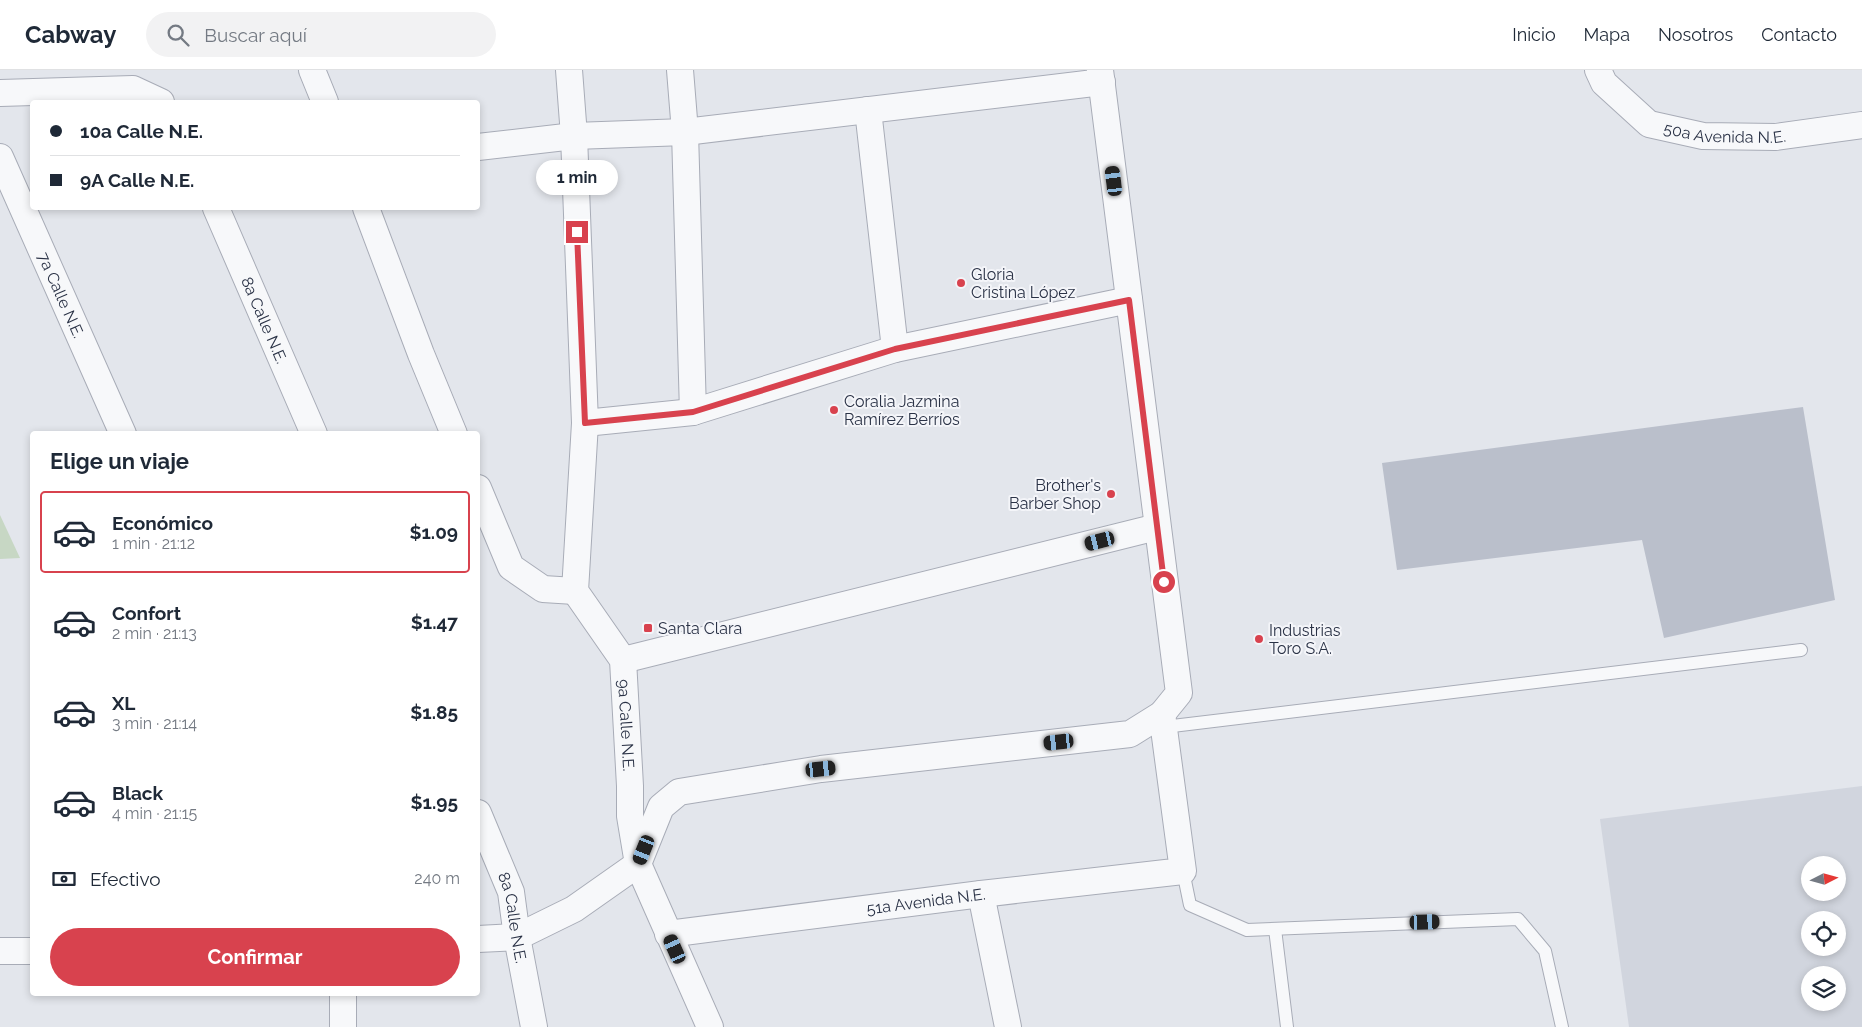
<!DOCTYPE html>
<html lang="es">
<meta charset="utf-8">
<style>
:root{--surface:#fff;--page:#f2f2f3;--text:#1f2937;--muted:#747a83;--line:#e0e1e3;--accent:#d8424e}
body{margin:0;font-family:Raleway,sans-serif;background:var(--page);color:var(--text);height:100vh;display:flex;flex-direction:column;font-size:19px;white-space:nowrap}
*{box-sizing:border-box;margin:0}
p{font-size:16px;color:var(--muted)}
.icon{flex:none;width:28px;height:28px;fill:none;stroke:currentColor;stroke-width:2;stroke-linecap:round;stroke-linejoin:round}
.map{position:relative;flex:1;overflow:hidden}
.drawer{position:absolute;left:30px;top:361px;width:450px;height:565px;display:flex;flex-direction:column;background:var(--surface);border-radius:5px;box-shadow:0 2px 8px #0003}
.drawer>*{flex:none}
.top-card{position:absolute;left:30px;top:30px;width:450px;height:110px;border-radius:5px;box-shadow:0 2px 8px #0003;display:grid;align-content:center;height:110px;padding:0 20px;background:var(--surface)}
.needle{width:32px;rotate:84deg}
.tools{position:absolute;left:1801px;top:786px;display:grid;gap:10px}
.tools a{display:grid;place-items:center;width:45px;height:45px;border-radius:50%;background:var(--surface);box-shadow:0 2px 8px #0003;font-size:25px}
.end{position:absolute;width:22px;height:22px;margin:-11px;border:6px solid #d8424e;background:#fff;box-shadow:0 0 0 2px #fff}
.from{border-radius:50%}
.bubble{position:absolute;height:35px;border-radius:18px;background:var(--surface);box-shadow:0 2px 8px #0003;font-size:16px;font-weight:700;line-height:35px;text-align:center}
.car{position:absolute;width:15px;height:30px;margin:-15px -8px;border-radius:6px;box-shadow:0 0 4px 1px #0007;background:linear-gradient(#222 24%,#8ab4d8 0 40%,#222 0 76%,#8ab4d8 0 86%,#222 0)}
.top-card b{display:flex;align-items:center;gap:18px;height:48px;font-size:19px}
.top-card b+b{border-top:1px solid var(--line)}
.top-card i{width:12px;height:12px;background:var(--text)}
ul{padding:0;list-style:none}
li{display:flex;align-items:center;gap:15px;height:82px;margin:0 10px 8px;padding:0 10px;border:2px solid transparent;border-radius:5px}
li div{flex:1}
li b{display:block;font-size:19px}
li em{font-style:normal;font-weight:700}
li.active{border-color:var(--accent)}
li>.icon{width:45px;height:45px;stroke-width:1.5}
h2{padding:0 20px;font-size:22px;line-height:60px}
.pay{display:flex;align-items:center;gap:12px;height:55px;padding:0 20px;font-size:19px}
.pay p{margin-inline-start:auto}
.button{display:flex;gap:10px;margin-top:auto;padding:10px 20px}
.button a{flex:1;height:58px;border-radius:30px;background:var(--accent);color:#fff;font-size:20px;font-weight:700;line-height:58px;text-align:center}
header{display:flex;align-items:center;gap:30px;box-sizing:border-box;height:70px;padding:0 25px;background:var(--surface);border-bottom:1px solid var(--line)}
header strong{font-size:24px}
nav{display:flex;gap:28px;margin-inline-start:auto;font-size:18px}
.search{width:350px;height:45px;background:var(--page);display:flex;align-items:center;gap:12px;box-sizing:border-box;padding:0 18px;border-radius:28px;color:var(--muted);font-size:19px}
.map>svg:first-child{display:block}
.built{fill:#d1d5de;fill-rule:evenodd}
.green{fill:#c7d7c4}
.building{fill:#babfcb}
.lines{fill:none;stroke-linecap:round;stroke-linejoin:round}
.lane-casing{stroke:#a8acb7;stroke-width:14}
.street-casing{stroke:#a8acb7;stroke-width:28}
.lane{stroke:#f7f8fa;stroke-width:12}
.street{stroke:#f7f8fa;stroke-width:26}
.route{stroke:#d8424e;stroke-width:6}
.poi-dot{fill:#d8424e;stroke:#f4f5f9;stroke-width:2}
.labels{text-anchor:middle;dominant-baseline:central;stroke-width:4;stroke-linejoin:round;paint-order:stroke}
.street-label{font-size:16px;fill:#2a3246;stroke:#f4f5f9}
.poi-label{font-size:16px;fill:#2a3246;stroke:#f4f5f9;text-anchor:start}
</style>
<header>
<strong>Cabway</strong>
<div class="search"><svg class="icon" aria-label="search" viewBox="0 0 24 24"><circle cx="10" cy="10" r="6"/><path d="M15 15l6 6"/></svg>Buscar aquí</div>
<nav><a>Inicio</a><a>Mapa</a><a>Nosotros</a><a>Contacto</a></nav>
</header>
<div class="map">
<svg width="1862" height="957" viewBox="0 0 1862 957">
<rect width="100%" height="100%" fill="#e3e6ec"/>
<!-- built -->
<path class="built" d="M1862 716V957H1629L1600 749ZM1810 795H1838V822H1810ZM1810 850H1838V878H1810ZM1810 905H1838V932H1810Z"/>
<!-- green -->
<path class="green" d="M0 445 20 488 0 489Z"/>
<!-- building -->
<path class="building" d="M1803 337 1835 530 1664 568 1642 470 1397 500 1382 393Z"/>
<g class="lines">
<!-- lane casing -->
<g class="lane-casing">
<g id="lane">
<path d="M1164 657 1801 580"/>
<path d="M1183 801 1190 835 1247 860 1518 849 1545 881 1562 957"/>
<path d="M1275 859 1287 957"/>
</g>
</g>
<!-- street casing -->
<g class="street-casing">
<g id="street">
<path d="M312 0 325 32"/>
<path id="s1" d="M569 0 574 66 585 353 575 521 623 590 630 716V746L638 794 710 957"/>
<path d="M680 0 685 62 693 342"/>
<path id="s2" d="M1598 0 1604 13 1649 54 1703 66 1776 67 1862 55"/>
<path d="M0 23 133 19 161 32"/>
<path d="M868 40 895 279"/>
<path d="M478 77 574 66 685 62 1102 12"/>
<path id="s3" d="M0 87 123 364"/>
<path id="s4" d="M216 138 314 364"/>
<path d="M366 138 421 284 454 364"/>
<path d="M585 353 693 342 895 279 1129 230"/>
<path d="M478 418 511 497 543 519 575 521"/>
<path d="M623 590 1157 457"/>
<path id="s5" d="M478 743 511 822 517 867 534 957"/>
<path d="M638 794 661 737 679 722 821 699 1130 664 1162 644 1179 623 1100 0"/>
<path d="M981 824 1008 957"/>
<path id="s6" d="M668 864 981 824 1183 801 1162 644"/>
<path d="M478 869 517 867 574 839 638 794"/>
<path d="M0 881H32"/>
<path d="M343 924V957"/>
</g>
</g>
<!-- lane -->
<use href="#lane" class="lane"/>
<!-- street -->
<use href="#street" class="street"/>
</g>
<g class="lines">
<!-- route -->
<path class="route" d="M577 162 585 353 693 342 895 279 1129 230 1164 512"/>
</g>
<!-- markers -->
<g class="poi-dot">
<circle cx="961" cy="213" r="5"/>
<circle cx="834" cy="340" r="5"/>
<circle cx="1111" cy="424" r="5"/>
<rect x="643" y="553" width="10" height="10" rx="2.5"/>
<circle cx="1259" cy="569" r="5"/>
</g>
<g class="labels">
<!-- street labels -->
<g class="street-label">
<text stroke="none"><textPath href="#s2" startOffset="152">50a Avenida N.E.</textPath></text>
<text stroke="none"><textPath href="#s3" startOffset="151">7a Calle N.E.</textPath></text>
<text stroke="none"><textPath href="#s4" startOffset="122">8a Calle N.E.</textPath></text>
<text stroke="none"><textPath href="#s1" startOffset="671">9a Calle N.E.</textPath></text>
<text stroke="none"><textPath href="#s6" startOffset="260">51a Avenida N.E.</textPath></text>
<text stroke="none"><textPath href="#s5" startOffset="111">8a Calle N.E.</textPath></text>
</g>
<!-- poi labels -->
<g class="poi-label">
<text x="971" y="204">Gloria<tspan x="971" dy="18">Cristina López</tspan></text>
<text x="844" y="331">Coralia Jazmina<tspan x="844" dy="18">Ramírez Berríos</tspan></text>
<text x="1101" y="415" text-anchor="end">Brother's<tspan x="1101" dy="18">Barber Shop</tspan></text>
<text x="658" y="558">Santa Clara</text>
<text x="1269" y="560">Industrias<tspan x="1269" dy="18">Toro S.A.</tspan></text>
</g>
</g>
</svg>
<div class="tools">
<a><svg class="needle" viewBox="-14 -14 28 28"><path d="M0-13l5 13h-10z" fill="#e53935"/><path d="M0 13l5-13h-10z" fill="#747a83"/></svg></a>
<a><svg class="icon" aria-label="locate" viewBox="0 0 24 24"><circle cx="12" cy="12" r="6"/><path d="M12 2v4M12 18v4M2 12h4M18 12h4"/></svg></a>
<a><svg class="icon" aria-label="layers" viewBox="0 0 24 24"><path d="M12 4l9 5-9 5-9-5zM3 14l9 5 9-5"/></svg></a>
</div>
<i class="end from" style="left:1164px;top:512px"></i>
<i class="end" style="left:577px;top:162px"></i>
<div class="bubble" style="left:536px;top:90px;width:82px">1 min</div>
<i class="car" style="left:1114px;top:111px;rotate:353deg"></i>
<i class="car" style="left:1100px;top:471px;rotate:256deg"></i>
<i class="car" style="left:1059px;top:672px;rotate:264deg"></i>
<i class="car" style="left:821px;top:699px;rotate:84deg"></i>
<i class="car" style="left:644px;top:780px;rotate:202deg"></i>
<i class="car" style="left:1425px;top:852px;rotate:88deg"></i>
<i class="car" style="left:675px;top:879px;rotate:336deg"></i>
<div class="top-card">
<b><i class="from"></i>10a Calle N.E.</b>
<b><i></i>9A Calle N.E.</b>
</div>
<section class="drawer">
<h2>Elige un viaje</h2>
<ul>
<li class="active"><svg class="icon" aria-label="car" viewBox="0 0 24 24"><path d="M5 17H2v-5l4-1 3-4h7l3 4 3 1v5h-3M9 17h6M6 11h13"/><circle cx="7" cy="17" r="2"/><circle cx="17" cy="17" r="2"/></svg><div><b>Económico</b><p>1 min · 21:12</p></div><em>$1.09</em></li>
<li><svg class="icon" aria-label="car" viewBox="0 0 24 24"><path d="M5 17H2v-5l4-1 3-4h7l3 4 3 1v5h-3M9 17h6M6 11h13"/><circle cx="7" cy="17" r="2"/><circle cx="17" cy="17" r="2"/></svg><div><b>Confort</b><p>2 min · 21:13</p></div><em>$1.47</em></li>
<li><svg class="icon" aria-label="car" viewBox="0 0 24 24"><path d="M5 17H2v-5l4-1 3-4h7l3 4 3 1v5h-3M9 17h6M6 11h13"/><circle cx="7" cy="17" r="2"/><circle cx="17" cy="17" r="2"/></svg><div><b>XL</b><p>3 min · 21:14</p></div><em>$1.85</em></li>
<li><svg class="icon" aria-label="car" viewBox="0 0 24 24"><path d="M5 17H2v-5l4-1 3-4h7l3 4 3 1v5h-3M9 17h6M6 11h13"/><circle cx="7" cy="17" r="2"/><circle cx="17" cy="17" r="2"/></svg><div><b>Black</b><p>4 min · 21:15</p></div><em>$1.95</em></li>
</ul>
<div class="pay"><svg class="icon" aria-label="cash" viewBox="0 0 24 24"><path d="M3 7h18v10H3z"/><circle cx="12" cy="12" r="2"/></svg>Efectivo<p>240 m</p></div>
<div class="button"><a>Confirmar</a></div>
</section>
</div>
